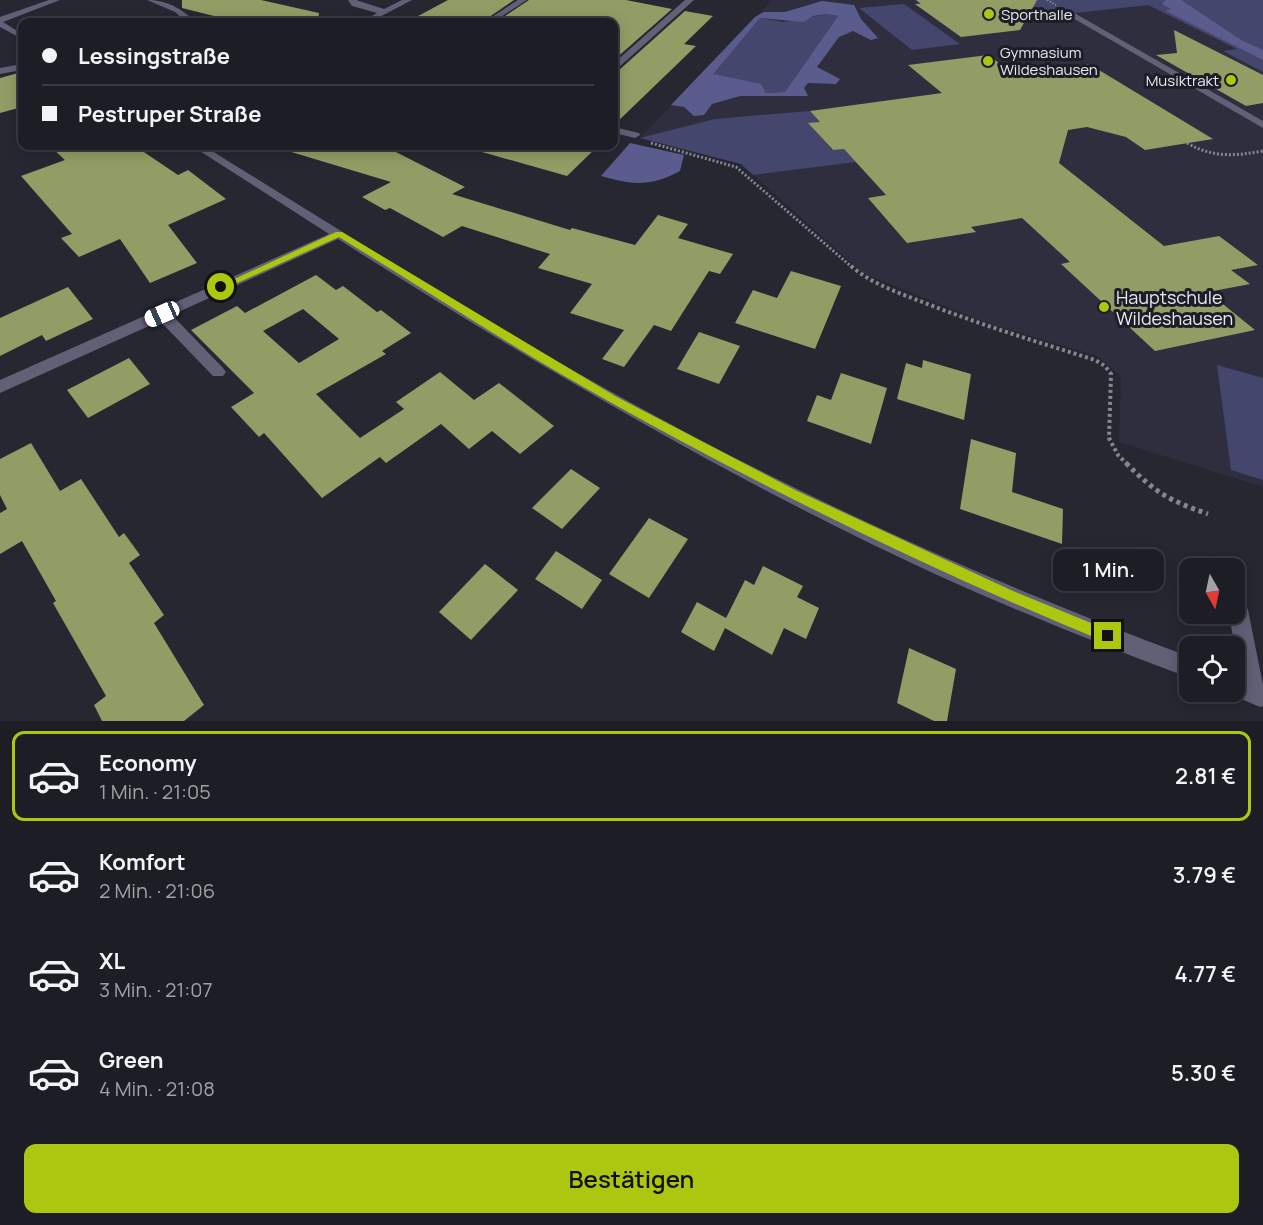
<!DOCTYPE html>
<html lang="de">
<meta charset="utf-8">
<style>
:root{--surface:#1c1d25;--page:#25262d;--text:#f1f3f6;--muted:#a0a2a7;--line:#3a3b42;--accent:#adc60f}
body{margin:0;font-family:Manrope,sans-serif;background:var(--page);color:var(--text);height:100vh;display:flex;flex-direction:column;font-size:22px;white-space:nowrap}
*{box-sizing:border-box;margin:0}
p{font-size:20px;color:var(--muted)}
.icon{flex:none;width:33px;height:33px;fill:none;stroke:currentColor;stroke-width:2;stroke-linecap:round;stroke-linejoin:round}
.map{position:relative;height:721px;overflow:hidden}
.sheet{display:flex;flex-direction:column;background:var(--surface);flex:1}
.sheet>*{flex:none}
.banner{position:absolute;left:18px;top:18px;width:600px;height:132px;border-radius:12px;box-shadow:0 3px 15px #0003,0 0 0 2px var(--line);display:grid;align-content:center;height:132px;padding:0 24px;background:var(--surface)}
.needle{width:39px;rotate:171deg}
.buttons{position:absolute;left:1179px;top:558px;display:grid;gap:12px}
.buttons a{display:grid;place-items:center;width:66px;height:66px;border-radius:12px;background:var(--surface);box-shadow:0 3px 15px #0003,0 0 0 2px var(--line);font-size:30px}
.end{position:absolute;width:27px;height:27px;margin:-14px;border:8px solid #adc60f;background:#111;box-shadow:0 0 0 3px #111}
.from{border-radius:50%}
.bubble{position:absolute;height:42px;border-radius:12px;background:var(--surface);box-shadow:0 3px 15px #0003,0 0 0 2px var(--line);font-size:20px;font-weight:600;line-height:42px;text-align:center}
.car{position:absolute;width:18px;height:36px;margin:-18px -9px;border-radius:8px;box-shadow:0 0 4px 2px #0007;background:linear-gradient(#fff 24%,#345 0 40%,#fff 0 76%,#345 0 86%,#fff 0)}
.banner b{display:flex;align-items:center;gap:21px;height:57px;font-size:22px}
.banner b+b{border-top:2px solid var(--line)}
.banner i{width:15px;height:15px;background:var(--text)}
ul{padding:10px 0 0;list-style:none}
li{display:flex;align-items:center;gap:18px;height:90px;margin:0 12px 9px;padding:0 12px;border:3px solid transparent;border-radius:12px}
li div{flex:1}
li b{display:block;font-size:22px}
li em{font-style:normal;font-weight:600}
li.on{border-color:var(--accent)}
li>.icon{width:54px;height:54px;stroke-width:1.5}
.button{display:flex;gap:12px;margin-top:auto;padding:12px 24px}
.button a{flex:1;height:69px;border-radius:12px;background:var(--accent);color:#111;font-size:24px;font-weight:600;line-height:69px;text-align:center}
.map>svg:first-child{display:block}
.built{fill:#2e2e3e}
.green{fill:#45466e}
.forest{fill:#5b5c8e;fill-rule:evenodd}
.building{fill:#919d65;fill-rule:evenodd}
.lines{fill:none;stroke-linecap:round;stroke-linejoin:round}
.path-far3{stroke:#85868f;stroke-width:2;stroke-dasharray:1.5 1.5;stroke-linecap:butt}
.path-far2{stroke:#85868f;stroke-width:3;stroke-dasharray:2 2;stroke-linecap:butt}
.path-far1{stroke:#85868f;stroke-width:4;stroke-dasharray:3 3;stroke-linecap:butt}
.path{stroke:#85868f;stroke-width:5;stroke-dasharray:4 4;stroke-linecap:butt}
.minor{fill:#606177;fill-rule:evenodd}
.route{fill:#adc60f}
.poi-dot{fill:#adc60f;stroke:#1d1d27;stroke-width:2}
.labels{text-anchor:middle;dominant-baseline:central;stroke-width:6;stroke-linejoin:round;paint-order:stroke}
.far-poi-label{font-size:15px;fill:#e8e9f0;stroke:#1d1d27;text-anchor:start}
.poi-label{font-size:18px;fill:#e8e9f0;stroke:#1d1d27;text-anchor:start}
</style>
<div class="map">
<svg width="1263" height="721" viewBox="0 0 1263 721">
<rect width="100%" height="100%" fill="#262731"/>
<!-- built -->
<path class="built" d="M772 0H1263V487L1119 442 1121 376 1097 356 984 322 863 273 741 164 640 138Z"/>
<!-- green -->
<g class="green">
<path d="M916 0H1263V72L1223 51 1237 49 1148 5 947 27 915 4 920 3Z"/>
<path d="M904 4 960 44 912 50 859 8Z"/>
<path d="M827 14 838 16 785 92 766 93 712 74 760 18 783 22Z"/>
<path d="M810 111 820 122 809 124 832 150 844 149 856 162 753 175 741 164 640 138 715 119Z"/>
<path d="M1217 365 1263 378V480L1231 470Z"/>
</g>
<!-- forest -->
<g class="forest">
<path d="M1166 0H1181L1241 40 1263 50V60L1166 11 1171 9 1162 4Z"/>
<path d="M822 1 854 5 861 19 878 38 871 40 853 31 839 37 817 67 840 79 836 84 808 83 804 88 808 96H740L712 104 704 115 694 116 684 107 671 105 755 17 764 12H785ZM827 14 838 16 785 92 766 93 761 84 713 74 760 18 804 22 813 16Z"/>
<path d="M630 143 684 155 680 171C650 187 632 185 601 176Z"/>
</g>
<!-- building -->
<g class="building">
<path d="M182 0H261L319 13 318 22H238L182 8Z"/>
<path d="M448 0H514L482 22H407Z"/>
<path d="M529 0H626L672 9 614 60V22H496Z"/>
<path d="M916 0H1037L1020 30 961 37 915 4H921Z"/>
<path d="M685 11 713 16 684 44 696 46 614 125V72L618 71Z"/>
<path d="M1174 30 1263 75V103L1246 106 1156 55 1177 53Z"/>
<path d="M988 55 1014 74 1089 64 1213 139 1145 150 1126 137 1087 127 1068 130 1059 163 1164 246 1219 236 1258 265 1231 270 1250 284 1208 292 1255 330 1155 351 1061 264 1070 262 1022 218 971 227 976 232 907 243 868 198 886 195 844 149 833 150 808 123 820 122 810 111 942 93 908 65Z"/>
<path d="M22 72V107L0 113V78Z"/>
<path d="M50 146H135L178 175 188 170 226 199 168 225 197 263 150 283 120 239 79 257 61 238 72 234 21 176 65 160Z"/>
<path d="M289 146H384L465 187 452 194 570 230 572 228 635 245 658 215 688 224 678 238 733 254 720 274 709 271 671 331 654 325 624 367 602 359 624 330 570 313 592 284 538 268 550 254 462 226 443 237 390 208 385 210 362 197 391 182 288 151Z"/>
<path d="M483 146H598L567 176 482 152Z"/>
<path d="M791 271 841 286 815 349 735 323 753 290 777 298Z"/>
<path d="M316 275 336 290 343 286 377 312 381 310 411 333 382 351 386 354 316 394 360 438 404 409 396 402 440 372 474 400 499 383 554 426 520 454 492 431 469 449 441 424 386 463 380 457 322 498 264 433 259 437 231 407 254 393 191 330 237 306 245 313ZM303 309 339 339 299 363 263 331Z"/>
<path d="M68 287 93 319 46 341 42 335 0 356V318Z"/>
<path d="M699 332 740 346 719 384 677 369Z"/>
<path d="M129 358 150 384 88 418 67 390Z"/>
<path d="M923 360 971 374 964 420 897 399 906 363 922 368Z"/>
<path d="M841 373 887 388 871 444 807 421 817 395 831 400Z"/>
<path d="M971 439 1016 453 1012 492 1063 509 1062 544 960 509Z"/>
<path d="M31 443 60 491 81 479 119 537 124 533 140 555 129 563 164 615 154 623 204 705 184 721H102L94 705 106 696 53 603 56 601 22 541 0 554V513L7 509 0 495V459Z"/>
<path d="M571 469 600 488 562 529 532 508Z"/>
<path d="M649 518 688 539 649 598 609 574Z"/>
<path d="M556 551 602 580 582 609 535 579Z"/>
<path d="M485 564 518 590 471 640 439 612Z"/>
<path d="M763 566 803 586 797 597 819 608 806 639 784 628 772 655 725 628 714 651 681 632 697 602 726 618 745 580 754 585Z"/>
<path d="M909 648 956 669 947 721H934L897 703Z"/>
</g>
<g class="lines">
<!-- path-far3 -->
<path class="path-far3" d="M1047 0 1056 5"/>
<!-- path-far2 -->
<g class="path-far2">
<path d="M651 143 736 167 853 268"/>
<path d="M1187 143C1213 158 1235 156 1263 151"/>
</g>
<!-- path-far1 -->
<path class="path-far1" d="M851 266C872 284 899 293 925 303 981 325 1038 342 1095 360L1105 366 1111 374 1109 438 1118 455 1128 465"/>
<!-- path -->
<path class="path" d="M1126 463C1156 493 1168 500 1208 514"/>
<!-- minor -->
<g class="minor">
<path d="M49 0H60L3 22 22 34V39L0 27V17Z"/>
<path d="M147 0C166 0 182 8 195 22H187L175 12Z"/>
<path d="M348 0H356L384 9 402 0H412L370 22H361L377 13 352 6Z"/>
<path d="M518 0H527L493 22H484Z"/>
<path d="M685 0H694L617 69 614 70V63Z"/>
<path d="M1069 10 1263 121V128L1066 14 1065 12Z"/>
<path d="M22 64V70L0 74V68Z"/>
<path d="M614 127 639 133 640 135 635 138 614 133Z"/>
<path d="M192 146H204C346 234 488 324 635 405 814 503 999 586 1190 657V678C1104 646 1019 612 935 574 727 478 531 362 338 239L172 315 223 368 226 372 223 376H213L160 321 0 393V380L329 234Z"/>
<path d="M1238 600 1245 603 1248 610 1263 685V706L1260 707 1225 692H1234V675L1240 678 1229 614H1234V602Z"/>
</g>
</g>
<!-- route -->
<path class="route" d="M336 232H342L615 396 795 490 1013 591 1113 632 1115 636 1113 641 1108 643C937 573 771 492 610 402 518 351 429 292 339 237L224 289 217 287Z"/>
<!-- markers -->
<g class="poi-dot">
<circle cx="989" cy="14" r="6"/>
<circle cx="988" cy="61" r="6"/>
<circle cx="1231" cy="80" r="6"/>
<circle cx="1104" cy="307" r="6"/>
</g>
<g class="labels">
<!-- far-poi labels -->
<g class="far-poi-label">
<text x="1001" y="14">Sporthalle</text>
<text x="1000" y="52">Gymnasium<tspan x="1000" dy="17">Wildeshausen</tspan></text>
<text x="1219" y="80" text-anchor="end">Musiktrakt</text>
</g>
<!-- poi labels -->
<g class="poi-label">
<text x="1116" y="297">Hauptschule<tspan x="1116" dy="21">Wildeshausen</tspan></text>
</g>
</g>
</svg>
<div class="buttons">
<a><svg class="needle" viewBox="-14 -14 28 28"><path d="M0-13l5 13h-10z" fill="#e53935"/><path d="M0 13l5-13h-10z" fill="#a0a2a7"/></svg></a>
<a><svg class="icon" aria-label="locate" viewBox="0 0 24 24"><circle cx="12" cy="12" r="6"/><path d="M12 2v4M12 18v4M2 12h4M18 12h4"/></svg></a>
</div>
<i class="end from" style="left:221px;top:287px"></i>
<i class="end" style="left:1108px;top:636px"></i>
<div class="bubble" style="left:1053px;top:549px;width:111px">1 Min.</div>
<i class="car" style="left:162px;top:314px;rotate:246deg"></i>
<div class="banner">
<b><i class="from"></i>Lessingstraße</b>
<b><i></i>Pestruper Straße</b>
</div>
</div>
<section class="sheet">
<ul>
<li class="on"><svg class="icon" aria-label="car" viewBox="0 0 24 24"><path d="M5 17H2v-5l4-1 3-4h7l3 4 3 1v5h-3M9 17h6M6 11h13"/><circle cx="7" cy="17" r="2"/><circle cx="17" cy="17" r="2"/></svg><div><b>Economy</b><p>1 Min. · 21:05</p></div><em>2.81 €</em></li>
<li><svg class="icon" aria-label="car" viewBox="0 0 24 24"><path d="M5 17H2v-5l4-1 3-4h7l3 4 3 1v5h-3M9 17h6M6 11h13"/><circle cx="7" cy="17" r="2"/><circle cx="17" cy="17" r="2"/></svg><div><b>Komfort</b><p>2 Min. · 21:06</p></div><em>3.79 €</em></li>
<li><svg class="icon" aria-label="car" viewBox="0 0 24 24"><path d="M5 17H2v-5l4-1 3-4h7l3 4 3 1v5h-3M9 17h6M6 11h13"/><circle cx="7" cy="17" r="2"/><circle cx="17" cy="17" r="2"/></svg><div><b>XL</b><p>3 Min. · 21:07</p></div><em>4.77 €</em></li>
<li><svg class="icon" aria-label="car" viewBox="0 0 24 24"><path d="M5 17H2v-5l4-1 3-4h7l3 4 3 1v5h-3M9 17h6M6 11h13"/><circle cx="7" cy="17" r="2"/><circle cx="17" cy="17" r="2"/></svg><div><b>Green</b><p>4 Min. · 21:08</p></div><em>5.30 €</em></li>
</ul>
<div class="button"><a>Bestätigen</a></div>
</section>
